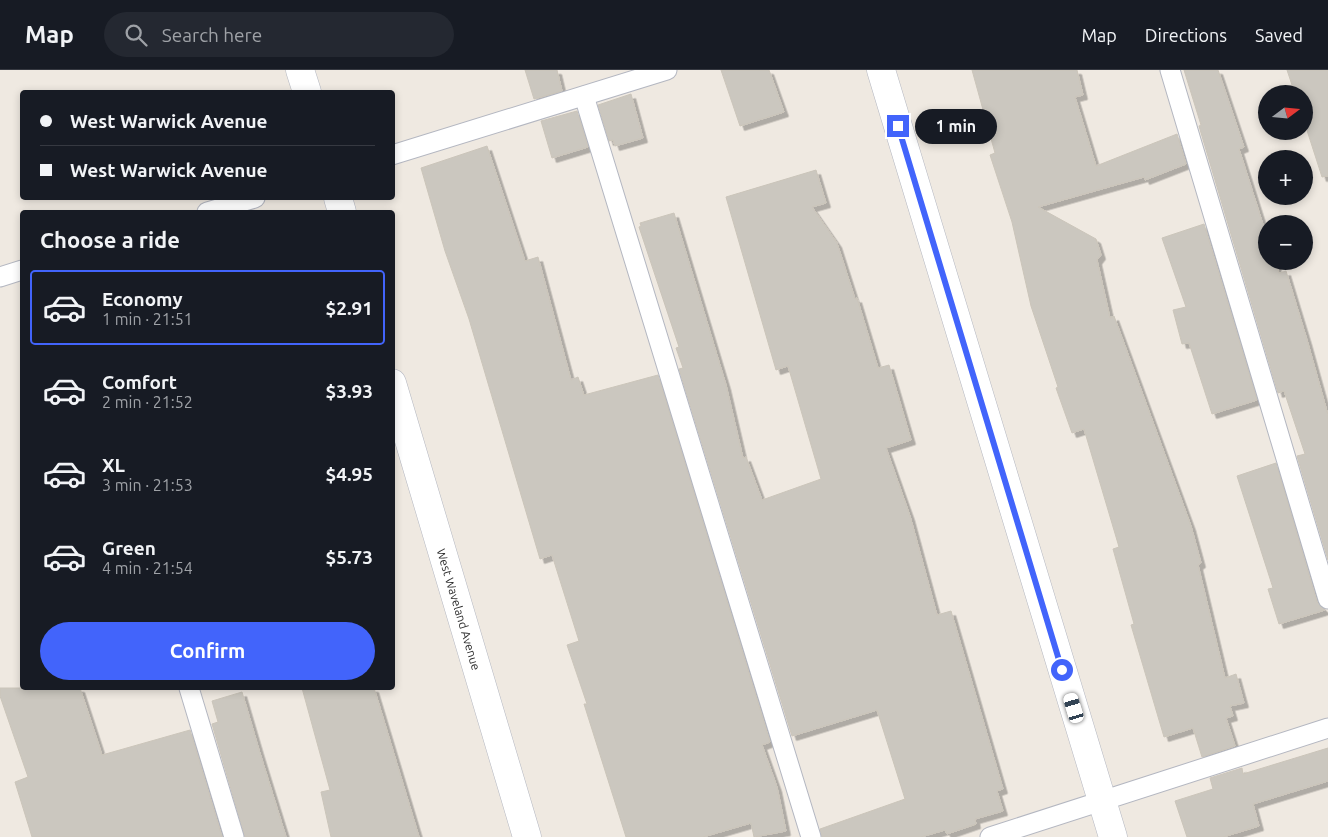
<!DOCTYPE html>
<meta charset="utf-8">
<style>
:root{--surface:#171b24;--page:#242831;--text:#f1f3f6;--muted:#9ea1a6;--line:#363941;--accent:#4264fb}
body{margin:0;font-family:Ubuntu,sans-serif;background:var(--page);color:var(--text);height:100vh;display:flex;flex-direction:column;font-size:19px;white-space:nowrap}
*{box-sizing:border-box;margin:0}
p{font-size:16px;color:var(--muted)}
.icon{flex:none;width:28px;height:28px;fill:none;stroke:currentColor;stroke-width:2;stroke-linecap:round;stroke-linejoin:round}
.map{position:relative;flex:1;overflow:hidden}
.side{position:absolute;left:20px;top:140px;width:375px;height:480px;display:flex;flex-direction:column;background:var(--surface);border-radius:5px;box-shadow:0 2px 8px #0003}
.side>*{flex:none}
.banner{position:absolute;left:20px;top:20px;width:375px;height:110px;border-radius:5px;box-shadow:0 2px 8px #0003;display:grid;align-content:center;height:110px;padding:0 20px;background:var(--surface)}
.needle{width:32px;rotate:74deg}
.fabs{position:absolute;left:1258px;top:15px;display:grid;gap:10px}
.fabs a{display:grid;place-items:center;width:55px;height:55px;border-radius:50%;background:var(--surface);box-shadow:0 2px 8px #0003;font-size:25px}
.end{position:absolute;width:22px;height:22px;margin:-11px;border:6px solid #4264fb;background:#fff;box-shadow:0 0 0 2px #fff}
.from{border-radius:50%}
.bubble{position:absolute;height:35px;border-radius:18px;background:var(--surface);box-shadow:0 2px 8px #0003;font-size:16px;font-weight:700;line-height:35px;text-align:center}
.car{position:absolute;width:15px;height:30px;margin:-15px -8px;border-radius:6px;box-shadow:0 0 4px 1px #0007;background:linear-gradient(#fff 24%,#345 0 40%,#fff 0 76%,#345 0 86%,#fff 0)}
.banner b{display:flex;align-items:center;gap:18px;height:48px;font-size:19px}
.banner b+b{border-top:1px solid var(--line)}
.banner i{width:12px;height:12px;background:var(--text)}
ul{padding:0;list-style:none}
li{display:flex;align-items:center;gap:15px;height:75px;margin:0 10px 8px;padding:0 10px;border:2px solid transparent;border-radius:5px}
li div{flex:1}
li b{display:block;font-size:19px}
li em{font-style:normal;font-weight:700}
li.active{border-color:var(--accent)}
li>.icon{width:45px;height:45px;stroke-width:1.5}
h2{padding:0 20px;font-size:22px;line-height:60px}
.button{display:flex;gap:10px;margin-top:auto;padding:10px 20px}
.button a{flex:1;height:58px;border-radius:30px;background:var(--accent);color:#fff;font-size:20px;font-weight:700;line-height:58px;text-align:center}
header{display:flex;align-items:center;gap:30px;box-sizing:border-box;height:70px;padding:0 25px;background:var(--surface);border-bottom:1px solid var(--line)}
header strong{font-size:24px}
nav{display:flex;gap:28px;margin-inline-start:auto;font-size:18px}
.search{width:350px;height:45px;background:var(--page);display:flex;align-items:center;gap:12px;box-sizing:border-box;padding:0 18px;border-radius:28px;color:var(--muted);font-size:19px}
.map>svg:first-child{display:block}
.building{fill:#cbc7bf;stroke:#cbc5ba;filter:url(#shadow)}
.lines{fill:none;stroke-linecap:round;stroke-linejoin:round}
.service-casing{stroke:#b4b7c1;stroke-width:21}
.minor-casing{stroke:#b4b7c1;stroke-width:29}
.service{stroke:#fff;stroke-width:19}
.minor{stroke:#fff;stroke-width:28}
.route{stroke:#4264fb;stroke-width:6}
.labels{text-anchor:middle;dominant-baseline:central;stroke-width:4;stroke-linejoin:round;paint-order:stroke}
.street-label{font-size:12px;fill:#2e2e2e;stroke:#fff}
</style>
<header>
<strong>Map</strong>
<div class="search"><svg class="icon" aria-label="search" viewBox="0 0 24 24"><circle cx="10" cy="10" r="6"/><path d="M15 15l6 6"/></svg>Search here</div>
<nav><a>Map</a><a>Directions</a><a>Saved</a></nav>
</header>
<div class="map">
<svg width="1328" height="767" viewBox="0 0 1328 767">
<defs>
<filter id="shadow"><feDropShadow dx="4.5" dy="4.5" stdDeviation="0" flood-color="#0004"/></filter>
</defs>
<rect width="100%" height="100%" fill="#efe9e1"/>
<!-- building -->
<g class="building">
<path d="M525 0H557L562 21 534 29Z"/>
<path d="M721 0H769L784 42 740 56Z"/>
<path d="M972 0H1077L1083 25 1075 27 1096 96 1177 64 1186 94 1145 110 1144 107 1038 137 1096 169 1101 185 1097 190 1110 248 1114 246 1191 456 1201 493 1198 495 1225 608 1236 604 1244 633 1230 636 1233 646 1226 648 1235 676 1202 687 1193 658 1164 667 1131 555 1134 554 1113 479 1119 477 1084 359 1072 363 1056 318 1058 317 1031 236 1012 152 990 85 995 83Z"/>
<path d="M1184 0H1218L1244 77 1239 79 1266 164V191H1275L1279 203 1286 201 1307 270 1328 345V490L1297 386 1305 384 1284 321 1278 323 1199 56 1201 55Z"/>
<path d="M1287 0H1328V106L1322 107 1304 51V24H1295Z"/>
<path d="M631 24 643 68 615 76 613 70 609 71 598 35Z"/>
<path d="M577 41 588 77 552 88 541 51Z"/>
<path d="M487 76 525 191 538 187 571 310 578 307 584 325 658 305 770 672 762 675 777 717 786 761 754 767 751 753 703 767H626L584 634H587L567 575 579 571 552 485 540 489 469 249 445 181 421 98Z"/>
<path d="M816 100 826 133 812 137 837 173 855 229 857 228 878 298 889 295 911 370 886 378 910 446 937 545 951 541 1003 719 997 721 1003 741 975 749 976 754 947 764 945 760 921 767H822L820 759 905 729 877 640 792 666 679 299 683 298 676 278 679 277 639 157 641 156 640 153 674 143 726 315 743 388 746 387 762 430 821 409 788 296 776 300 726 127Z"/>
<path d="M1204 154 1257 330 1212 344 1189 273 1182 274 1173 240 1186 237 1162 168Z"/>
<path d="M1276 393 1317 532 1325 540 1279 554 1268 519 1273 518 1237 406Z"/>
<path d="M0 618H80L102 685 190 660 222 767H32L15 712 28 707 0 626Z"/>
<path d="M302 618H374L419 767H331L321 722 330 720Z"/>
<path d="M242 622 259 680 286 767H245L212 654 218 652 212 631Z"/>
<path d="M1328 678V711L1253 734 1259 756 1223 767H1187L1175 731 1213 719 1210 708 1242 698 1243 704Z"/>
</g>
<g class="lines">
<!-- service casing -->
<g class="service-casing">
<g id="service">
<path d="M1170 0 1328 529"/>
<path d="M584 26 811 767"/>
<path d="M392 85 667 0"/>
<path d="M207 142 255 128"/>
<path d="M0 207 22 200"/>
<path d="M189 618 234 767"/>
<path d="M990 767 1328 658"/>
</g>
</g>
<!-- minor casing -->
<g class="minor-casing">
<g id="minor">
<path d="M300 0 307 22"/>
<path d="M881 0 1113 767"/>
<path d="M338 128 342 142"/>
<path id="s1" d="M392 313 527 767"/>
</g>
</g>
<!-- service -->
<use href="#service" class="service"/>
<!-- minor -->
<use href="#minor" class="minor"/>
</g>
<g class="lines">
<!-- route -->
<path class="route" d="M898 56 1062 600"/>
</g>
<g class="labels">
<!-- street labels -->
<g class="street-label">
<text stroke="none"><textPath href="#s1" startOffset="236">West Waveland Avenue</textPath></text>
</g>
</g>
</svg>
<div class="fabs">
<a><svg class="needle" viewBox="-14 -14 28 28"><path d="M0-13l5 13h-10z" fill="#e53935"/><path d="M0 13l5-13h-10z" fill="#9ea1a6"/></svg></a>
<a>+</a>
<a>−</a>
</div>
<i class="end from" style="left:1062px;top:600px"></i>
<i class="end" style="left:898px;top:56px"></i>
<div class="bubble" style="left:915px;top:39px;width:82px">1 min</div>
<i class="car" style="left:1074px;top:638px;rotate:343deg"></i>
<div class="banner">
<b><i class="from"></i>West Warwick Avenue</b>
<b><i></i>West Warwick Avenue</b>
</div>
<section class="side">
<h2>Choose a ride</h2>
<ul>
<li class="active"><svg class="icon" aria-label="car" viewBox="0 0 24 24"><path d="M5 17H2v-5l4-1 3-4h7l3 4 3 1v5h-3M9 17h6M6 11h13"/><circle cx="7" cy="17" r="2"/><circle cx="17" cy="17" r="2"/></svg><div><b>Economy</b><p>1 min · 21:51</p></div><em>$2.91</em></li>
<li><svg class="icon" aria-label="car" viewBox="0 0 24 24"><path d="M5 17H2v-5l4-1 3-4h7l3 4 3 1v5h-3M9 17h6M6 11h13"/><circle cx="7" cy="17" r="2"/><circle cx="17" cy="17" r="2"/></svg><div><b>Comfort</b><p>2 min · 21:52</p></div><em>$3.93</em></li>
<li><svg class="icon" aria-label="car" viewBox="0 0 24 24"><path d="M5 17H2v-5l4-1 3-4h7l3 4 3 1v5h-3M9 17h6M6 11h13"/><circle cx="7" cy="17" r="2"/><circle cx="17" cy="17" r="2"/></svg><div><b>XL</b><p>3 min · 21:53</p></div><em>$4.95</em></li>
<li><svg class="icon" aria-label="car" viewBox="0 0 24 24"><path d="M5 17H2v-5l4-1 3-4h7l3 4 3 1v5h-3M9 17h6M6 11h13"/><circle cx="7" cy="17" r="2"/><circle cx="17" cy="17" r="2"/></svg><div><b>Green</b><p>4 min · 21:54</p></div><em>$5.73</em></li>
</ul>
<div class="button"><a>Confirm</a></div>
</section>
</div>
